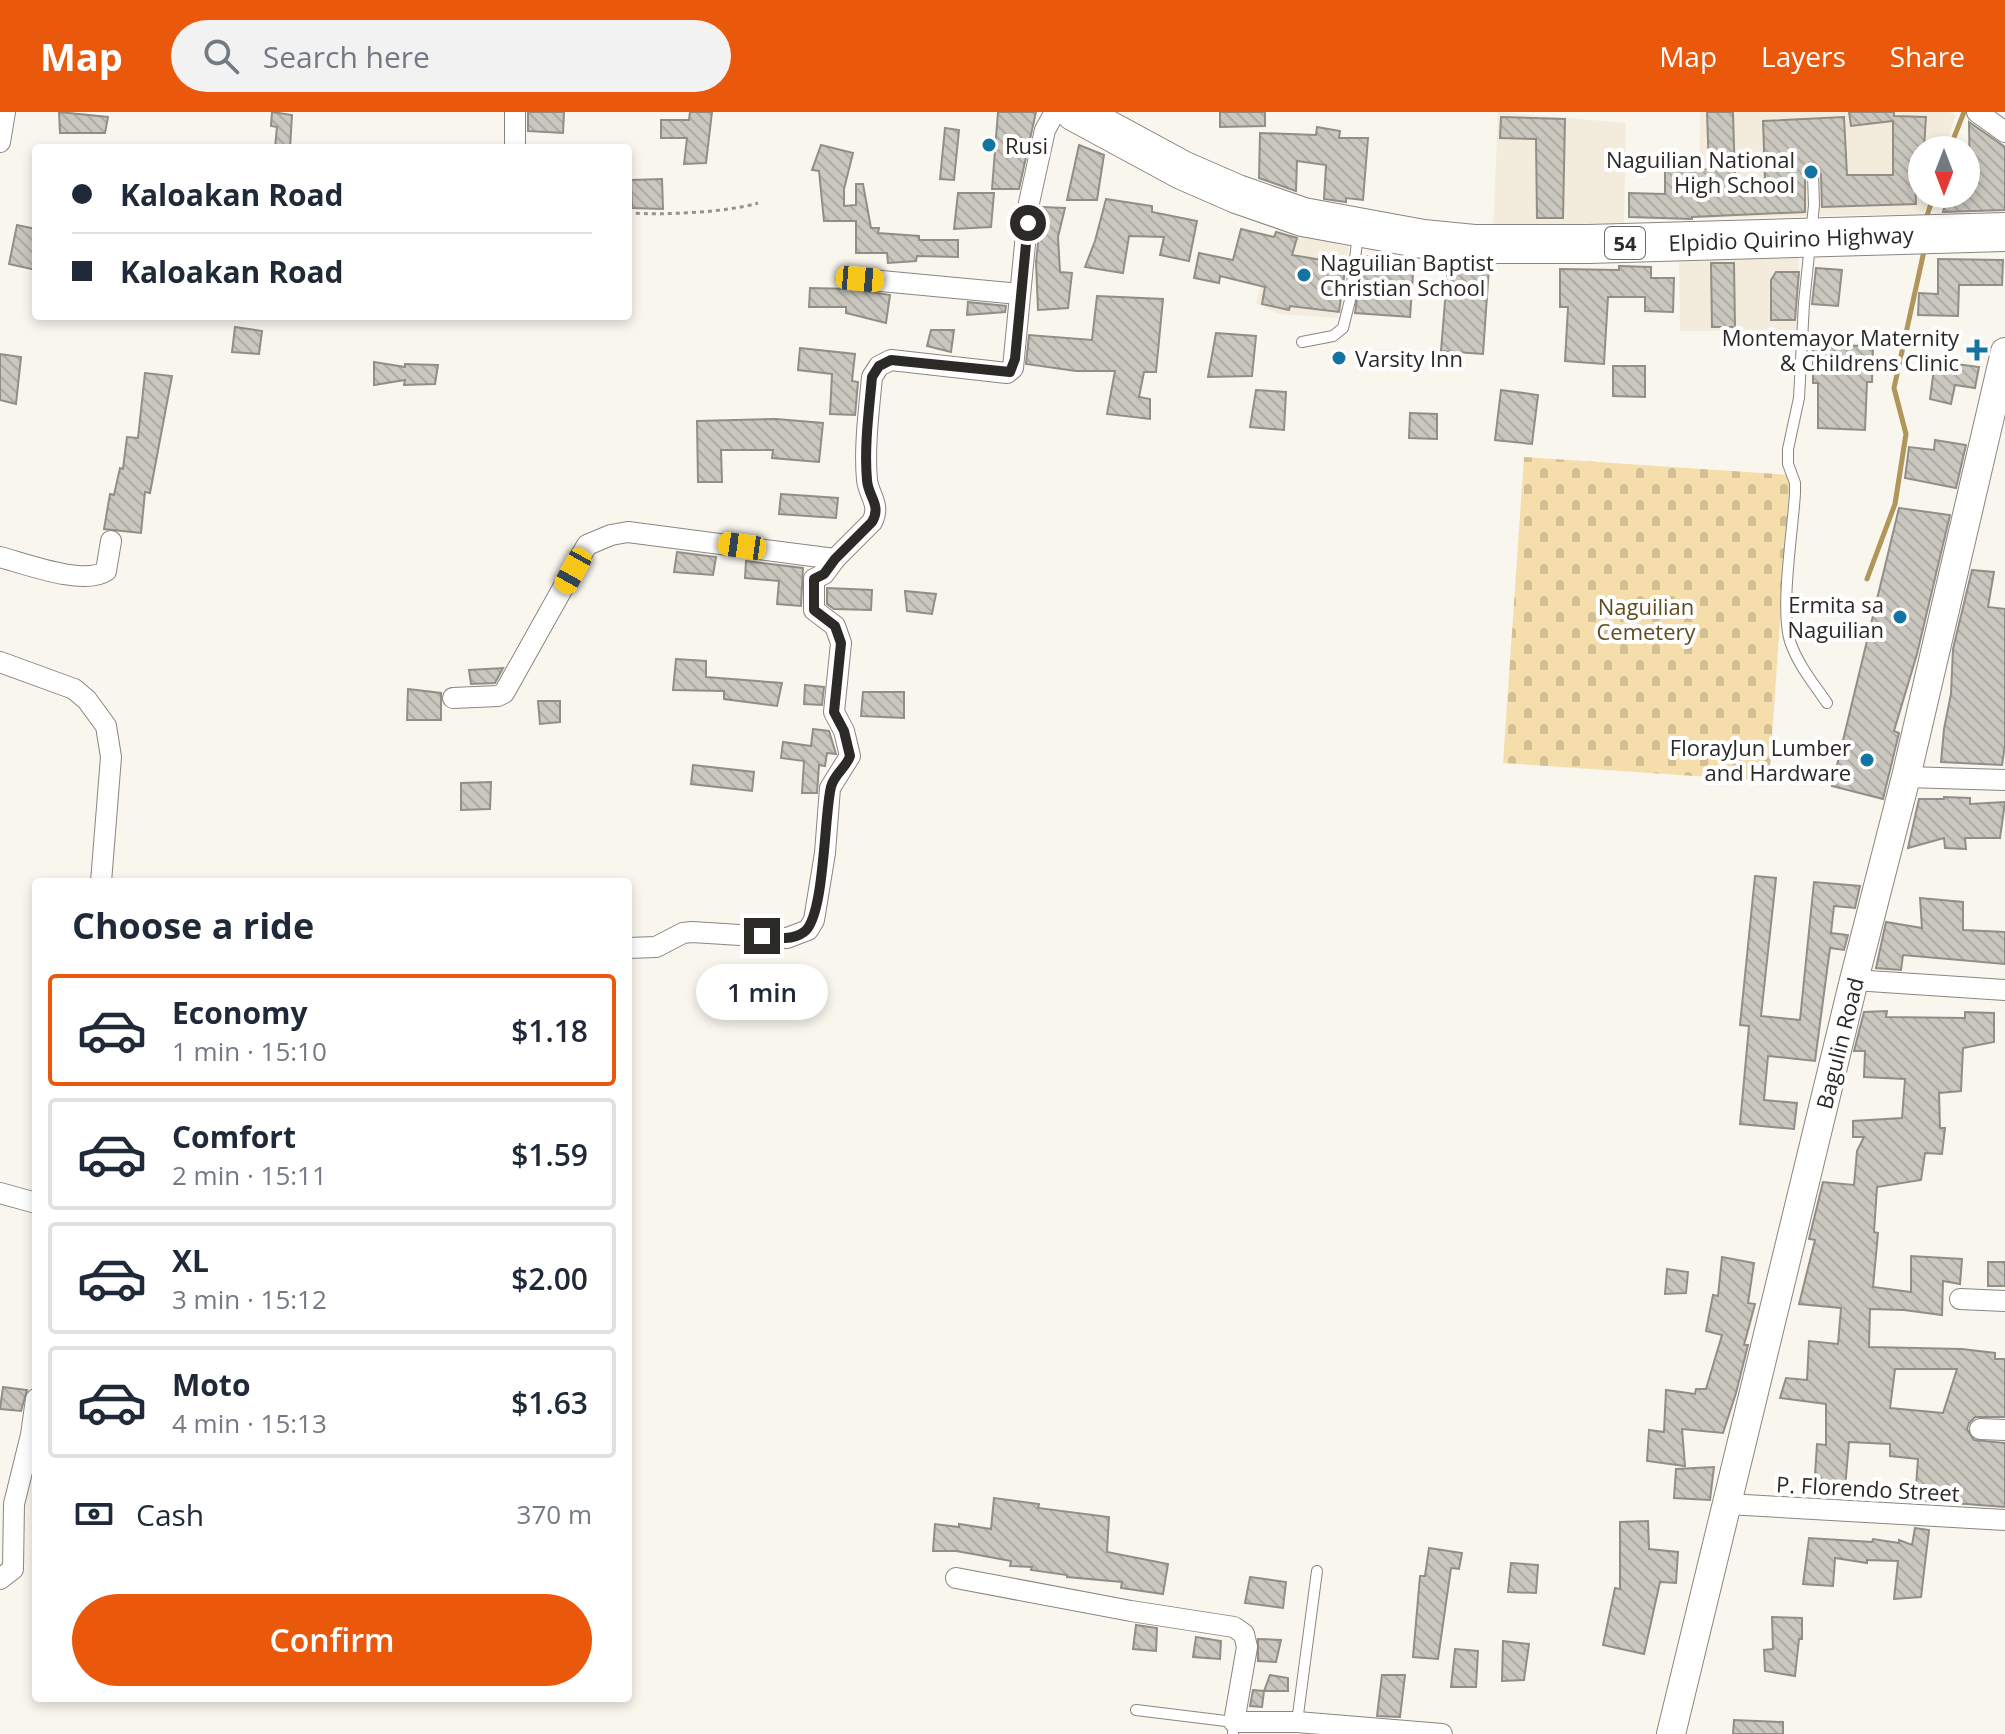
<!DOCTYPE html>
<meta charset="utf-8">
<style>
:root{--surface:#fff;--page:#f2f2f3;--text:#1f2937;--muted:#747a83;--line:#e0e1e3;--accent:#ea580c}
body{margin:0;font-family:"Open Sans",sans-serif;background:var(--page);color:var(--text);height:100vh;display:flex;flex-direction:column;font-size:30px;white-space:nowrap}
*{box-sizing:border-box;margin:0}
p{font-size:26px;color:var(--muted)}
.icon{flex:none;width:44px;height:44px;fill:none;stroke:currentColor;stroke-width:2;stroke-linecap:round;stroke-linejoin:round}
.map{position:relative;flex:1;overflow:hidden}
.sheet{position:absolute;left:32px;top:766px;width:600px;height:824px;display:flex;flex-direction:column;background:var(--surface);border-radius:8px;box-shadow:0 4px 12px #0003}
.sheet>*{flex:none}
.hud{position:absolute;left:32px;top:32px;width:600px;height:176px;border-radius:8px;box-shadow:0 4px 12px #0003;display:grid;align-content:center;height:176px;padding:0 40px;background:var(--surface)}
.needle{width:52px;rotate:180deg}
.fabs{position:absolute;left:1908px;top:24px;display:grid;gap:16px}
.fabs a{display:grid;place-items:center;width:72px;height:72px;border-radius:50%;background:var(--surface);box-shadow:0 4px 12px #0003;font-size:40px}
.end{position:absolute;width:36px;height:36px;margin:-18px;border:10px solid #2c2a27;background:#fff;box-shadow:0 0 0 4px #fff}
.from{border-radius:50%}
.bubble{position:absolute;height:56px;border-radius:28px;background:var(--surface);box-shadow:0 4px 12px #0003;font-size:26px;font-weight:600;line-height:56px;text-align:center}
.car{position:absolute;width:24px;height:48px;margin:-24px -12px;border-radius:10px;box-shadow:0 0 6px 2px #0007;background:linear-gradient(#f5c518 24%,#345 0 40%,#f5c518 0 76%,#345 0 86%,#f5c518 0)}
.hud b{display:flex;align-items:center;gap:28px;height:76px;font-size:30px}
.hud b+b{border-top:2px solid var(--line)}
.hud i{width:20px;height:20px;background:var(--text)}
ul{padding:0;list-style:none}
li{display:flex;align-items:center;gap:24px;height:112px;margin:0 16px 12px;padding:0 24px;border:4px solid var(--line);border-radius:8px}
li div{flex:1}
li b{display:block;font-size:30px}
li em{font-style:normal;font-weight:600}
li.on{border-color:var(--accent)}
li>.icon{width:72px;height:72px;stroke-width:1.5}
h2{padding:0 40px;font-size:36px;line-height:96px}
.pay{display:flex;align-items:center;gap:20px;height:88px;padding:0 40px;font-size:30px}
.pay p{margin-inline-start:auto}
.cta{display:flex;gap:16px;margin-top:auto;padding:16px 40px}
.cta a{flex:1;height:92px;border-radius:48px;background:var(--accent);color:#fff;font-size:32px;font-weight:600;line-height:92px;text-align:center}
header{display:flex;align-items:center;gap:48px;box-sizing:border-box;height:112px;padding:0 40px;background:var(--accent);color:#fff}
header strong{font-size:38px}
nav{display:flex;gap:44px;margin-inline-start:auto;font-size:28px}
.search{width:560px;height:72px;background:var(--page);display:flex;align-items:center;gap:20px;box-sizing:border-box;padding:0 28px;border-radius:44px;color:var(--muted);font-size:30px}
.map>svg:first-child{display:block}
.built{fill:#f3ecdd}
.cemetery{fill:url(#cemetery-stones)}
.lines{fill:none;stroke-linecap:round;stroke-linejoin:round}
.stream{stroke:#b0965a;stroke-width:5}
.building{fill:url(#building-back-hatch);stroke:#918e87;stroke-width:2;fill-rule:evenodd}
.lane-casing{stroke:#8a867f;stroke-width:12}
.street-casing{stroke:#8a867f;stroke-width:22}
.secondary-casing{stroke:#8a867f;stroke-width:30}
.highway-casing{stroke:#8a867f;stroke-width:40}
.path{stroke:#95928d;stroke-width:3;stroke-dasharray:4 4;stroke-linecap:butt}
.lane{stroke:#fff;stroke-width:10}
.street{stroke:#fff;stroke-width:20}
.secondary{stroke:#fff;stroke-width:28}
.highway{stroke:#fff;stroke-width:38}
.route{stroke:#2c2a27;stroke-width:10}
.poi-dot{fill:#1373a1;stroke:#fff;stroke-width:3}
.labels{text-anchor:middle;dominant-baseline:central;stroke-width:8;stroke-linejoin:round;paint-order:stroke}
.shield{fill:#fff;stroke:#6b6a68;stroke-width:2}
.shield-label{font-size:20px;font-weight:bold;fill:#2c2a27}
.poi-label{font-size:22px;fill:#2c2a27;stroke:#fff;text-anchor:end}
.street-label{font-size:22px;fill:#2c2a27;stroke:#fff}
.park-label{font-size:22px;fill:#604c1e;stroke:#fff}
</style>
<header>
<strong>Map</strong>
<div class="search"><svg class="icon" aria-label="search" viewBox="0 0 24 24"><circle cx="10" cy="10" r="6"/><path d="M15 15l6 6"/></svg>Search here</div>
<nav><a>Map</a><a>Layers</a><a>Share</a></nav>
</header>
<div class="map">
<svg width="2005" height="1622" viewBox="0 0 2005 1622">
<defs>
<pattern id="cemetery-stones" width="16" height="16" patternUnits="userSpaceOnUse" patternTransform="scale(2)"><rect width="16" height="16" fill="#f5deab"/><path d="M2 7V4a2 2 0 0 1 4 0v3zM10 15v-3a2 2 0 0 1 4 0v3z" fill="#d2bf93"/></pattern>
<pattern id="building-back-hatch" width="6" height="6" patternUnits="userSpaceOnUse" patternTransform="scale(2)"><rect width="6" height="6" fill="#cac7bf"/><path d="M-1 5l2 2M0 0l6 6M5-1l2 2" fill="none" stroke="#aeaba4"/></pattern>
</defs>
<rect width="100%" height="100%" fill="#f9f6ee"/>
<!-- built -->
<g class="built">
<path d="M1498 0 1626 11 1624 113 1493 118Z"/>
<path d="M1700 0H1949L1956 3 1944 38H1922V82H1930L1924 102 1699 106Z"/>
<path d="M1277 116 1349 135 1337 206 1279 202 1256 191Z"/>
<path d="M1799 142 1798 218 1680 219 1679 144Z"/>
</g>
<!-- cemetery -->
<path class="cemetery" d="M1524 345 1790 363 1769 669 1503 651Z"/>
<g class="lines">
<!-- stream -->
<g class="stream">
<path d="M1949 38 1964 0"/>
<path d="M1925 110 1934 82"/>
<path d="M1867 467 1895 392 1906 322 1894 276 1924 139"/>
</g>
</g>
<!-- building -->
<g class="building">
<path d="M59 0 108 5 105 21H60Z"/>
<path d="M272 0 292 3 290 36H275L277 15 271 14Z"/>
<path d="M528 0H564L563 21 528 19Z"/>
<path d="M690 0H712L706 51 684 52 687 26H661V8H689Z"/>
<path d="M998 0H1036L1019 77H992Z"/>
<path d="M1220 0H1265V14L1220 15Z"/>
<path d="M1707 0H1733L1735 69 1765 68 1763 9 1844 5 1847 63H1893V9L1851 14 1849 0H1894V4L1926 5 1922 67H1915L1916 92 1822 95 1821 62 1817 56 1812 55 1805 62V100L1692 105V107L1629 105V81L1665 82V58L1709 57Z"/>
<path d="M1501 5 1565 7 1563 106H1537L1536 27 1500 26Z"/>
<path d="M1969 10 2005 35V98L1943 100 1948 82H1966V70H1970Z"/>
<path d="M1317 15 1340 19 1339 26H1368L1363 88 1346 86V90L1324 87 1326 53 1297 49 1296 79 1259 66 1260 21 1316 23Z"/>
<path d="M945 16 959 18 954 68 940 67Z"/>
<path d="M821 33 853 41 844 77V94L856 93V72H863L871 116H879L878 121 919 124V128H958V145L917 144 916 149 888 151 887 141H856V109H824L819 59 812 58Z"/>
<path d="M1079 33 1104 43 1097 88H1067Z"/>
<path d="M662 67 663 97 632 96 631 68Z"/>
<path d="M958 81H994L991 115 954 117Z"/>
<path d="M1106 87 1152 94V100L1197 109 1189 149 1160 143 1164 125 1129 124 1123 161 1085 155 1095 129Z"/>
<path d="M1042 95 1065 96 1058 125 1060 160 1072 161 1068 196 1038 198 1036 150Z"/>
<path d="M17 113 36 117V158L9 152Z"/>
<path d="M1241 117 1274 125 1276 120 1297 126 1292 143 1346 152 1339 200 1290 194 1289 198 1262 192 1265 175 1220 164 1219 171 1194 166 1199 141 1233 148Z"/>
<path d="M1363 144 1414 148 1410 205 1355 201Z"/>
<path d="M1938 147 2003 148 2002 173H1959L1958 204 1918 203 1919 181 1938 182Z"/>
<path d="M1711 151H1734L1735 215H1712Z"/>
<path d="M1448 152 1489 155 1483 242 1441 239Z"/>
<path d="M1619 154 1651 155V166H1674L1673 200 1645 199V185H1608L1604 252 1565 249 1568 195H1560V157L1619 158Z"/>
<path d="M1816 156 1842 158 1838 194 1812 192Z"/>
<path d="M1776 160H1799L1795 208H1771V168Z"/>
<path d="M810 176 852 177 890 183 886 211 846 201V195H809Z"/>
<path d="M1097 184 1163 187 1156 260H1144L1139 285 1150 287V307L1107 302 1115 259H1076L1026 252 1029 223 1092 228Z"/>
<path d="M968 190 1006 194 1005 200 967 203Z"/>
<path d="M235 215 262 219 259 242 232 240Z"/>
<path d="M931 218H954L951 240 927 234Z"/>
<path d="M1216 221 1256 224 1252 264 1208 265Z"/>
<path d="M1813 233 1873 234 1872 270H1867L1865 318 1818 316V271H1813Z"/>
<path d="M800 236 855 242 852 269 858 270 855 303 830 302 832 262 798 258Z"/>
<path d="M0 242 21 245 16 292 0 288Z"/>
<path d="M1935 249 1979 255 1975 276 1955 273 1951 292 1930 287Z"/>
<path d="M374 250 405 255V252L438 253 435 272 404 273 405 268 374 273Z"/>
<path d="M1613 254H1645V285L1613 284Z"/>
<path d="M145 261 172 264 150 381 145 380 141 421 104 417 110 382 114 383 120 356 123 357 127 325 138 326Z"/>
<path d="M1256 278 1286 280 1284 318 1250 315Z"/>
<path d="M1501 278 1538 283 1532 332 1495 328Z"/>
<path d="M1410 301 1437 302V327L1409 326Z"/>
<path d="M776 307 823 311 819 350 772 346 773 338H721L722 370H698L697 309Z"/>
<path d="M1935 328 1966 333 1956 376 1905 366 1909 335 1934 338Z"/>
<path d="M781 382 838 386 836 406 779 402Z"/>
<path d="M1899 396 1950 403 1917 542 1894 619 1899 621 1883 687 1832 674Z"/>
<path d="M677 440 716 445 713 463 674 460Z"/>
<path d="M746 449 803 456 801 494 777 492 779 469 745 466Z"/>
<path d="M1972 458 1994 460 1988 495 2005 497V633L2002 653 1941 650 1944 617 1951 582 1953 537Z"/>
<path d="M827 476 872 478 871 498 834 497 827 492Z"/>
<path d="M905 479 936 482 932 502 907 499Z"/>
<path d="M676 547 706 549V565L782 571 777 594 724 587V579L673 578Z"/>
<path d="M503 556 495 571 471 572 469 558Z"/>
<path d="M805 573 824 575 822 593 804 592Z"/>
<path d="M408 577 441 581V608H407Z"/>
<path d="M863 580H904V606L861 604Z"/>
<path d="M538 589H560V610L540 612Z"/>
<path d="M813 617 829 619 836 642 827 641 825 654 819 653 817 681H802L804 649 781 646 783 630 811 634Z"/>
<path d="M693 653 754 660 752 679 691 672Z"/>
<path d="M491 670 490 697 461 698V671Z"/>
<path d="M1944 685 1970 686V692L2005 690 2000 726H1965L1966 737 1945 736 1944 726 1908 736 1919 687H1944Z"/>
<path d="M1755 764 1776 766 1761 904 1800 908 1814 770 1860 774 1855 796 1834 794 1831 821 1848 823 1844 838 1830 836 1815 949 1768 944 1764 988 1797 991 1794 1017 1740 1012 1749 914 1740 913Z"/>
<path d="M1920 786 1963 790V818L2005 820V852L1903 843 1901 858 1876 856 1886 810 1922 816Z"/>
<path d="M1887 899 1886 905 1965 906V900L1994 901V930L1963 936 1961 979 1939 981 1940 1016H1945L1942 1042 1925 1041 1921 1068 1877 1075 1874 1120 1878 1121 1873 1175 1911 1180V1144L1962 1147 1960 1172 1943 1169 1942 1203 1904 1198 1870 1197 1869 1235 1962 1237 1995 1241V1247H2005V1305H1975L1969 1311 1967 1317 1974 1328 2005 1331V1395L1915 1388 1918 1347 1890 1344V1332L1849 1330 1845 1376 1814 1378 1817 1332 1826 1333V1292L1780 1286 1786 1266 1807 1268 1809 1229 1838 1232 1841 1196 1799 1192 1815 1128 1809 1127 1823 1070 1854 1073 1857 1039 1864 1025H1853V1009L1902 1006 1905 967 1864 965 1865 939H1854L1864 900ZM1895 1257H1957L1943 1301 1890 1296Z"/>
<path d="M1722 1145 1754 1151 1748 1191 1755 1192 1744 1233H1748L1736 1281 1723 1321 1682 1317 1685 1354 1647 1349 1649 1318 1664 1320 1666 1278 1695 1282 1696 1277H1706L1722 1223 1706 1219 1713 1183 1718 1184Z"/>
<rect x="1988" y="1150" width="17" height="24"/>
<path d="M1667 1157 1688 1160 1686 1181 1665 1182Z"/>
<path d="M3 1275 27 1278 21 1299 0 1297Z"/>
<path d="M1714 1355 1710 1388 1674 1386 1676 1357Z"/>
<path d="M994 1386 1039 1392 1038 1396 1109 1405 1107 1440 1168 1452 1163 1482 1121 1476 1122 1470 1067 1465V1463L1031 1458 1032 1455 1010 1454 1011 1449 984 1444 956 1439H933L935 1412 959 1415V1412L991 1417Z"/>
<path d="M1648 1409 1649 1437 1678 1440 1676 1471 1660 1470 1644 1542 1603 1533 1615 1476 1620 1477V1410Z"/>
<path d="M1915 1416 1929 1418 1921 1485 1894 1487 1898 1449 1867 1448V1451L1835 1446 1833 1474 1803 1472 1809 1426 1872 1430 1873 1427 1899 1431V1428L1912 1433Z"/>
<path d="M1429 1436 1462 1441 1459 1457 1451 1456 1438 1547 1413 1545 1420 1464H1425Z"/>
<path d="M1511 1451 1538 1453 1536 1481 1508 1480Z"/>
<path d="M1250 1465 1286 1470 1283 1496 1245 1491Z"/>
<path d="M1772 1505 1802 1506V1527H1799L1795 1564 1765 1559 1764 1538 1773 1537Z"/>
<path d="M1136 1513 1157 1516 1156 1539 1133 1537Z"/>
<path d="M1196 1525 1221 1529 1220 1547 1193 1545Z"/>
<path d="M1258 1527 1281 1528 1276 1550 1258 1549Z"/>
<path d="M1503 1529 1529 1532 1524 1568 1502 1569Z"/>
<path d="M1455 1537 1478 1539 1476 1575H1451Z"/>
<path d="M1270 1563 1288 1566V1579H1264Z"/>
<path d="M1382 1563H1405L1400 1605 1377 1604Z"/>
<path d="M1253 1578 1264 1579 1262 1595 1250 1594Z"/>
<path d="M1734 1608 1783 1610V1622H1733Z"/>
</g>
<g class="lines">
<!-- lane casing -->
<g class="lane-casing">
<g id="lane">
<path d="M1813 63 1814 93 1804 191 1799 286 1788 337V352L1795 371V381C1793 418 1779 501 1791 532 1799 554 1814 572 1827 591"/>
<path d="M1302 230 1333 224 1343 216 1350 188 1358 122"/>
<path d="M1136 1598 1234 1610 1233 1622"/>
<path d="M1297 1610 1317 1459"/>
</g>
</g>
<!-- street casing -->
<g class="street-casing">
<g id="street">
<path d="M515 0V36"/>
<path d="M1977 0 2005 20"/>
<path d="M0 30 5 0"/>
<path d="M860 167 1019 182"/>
<path d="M0 445C26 452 84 474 106 459L111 429"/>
<path d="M0 550 74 577 87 588 106 614 111 645 101 770"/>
<path d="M453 586 498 584 504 581 587 433 611 423 628 420 835 447"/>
<path d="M1906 665 2005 668"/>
<path d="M628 836 656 835 683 821 692 820 787 826 808 818 814 808 825 741 830 676 850 644 844 619 834 600 841 531 835 514 814 498V467L824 462 835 447 872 410C881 393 869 384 867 368 864 335 869 298 872 265L879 254 891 248 1007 261 1013 256 1029 91 1045 18 1055 0"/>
<path d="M1854 868 2005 878"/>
<path d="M0 1081 36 1091"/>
<path d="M1960 1187 2005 1189"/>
<path d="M1980 1317 2005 1318"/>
<path d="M1728 1392 2005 1408"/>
<path d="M956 1466 1131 1499 1234 1515 1244 1522 1247 1535 1234 1610H1297L1442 1622"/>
<path d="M0 1467 13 1457 14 1392 31 1323 36 1287"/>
</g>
</g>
<!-- secondary casing -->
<g class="secondary-casing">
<path id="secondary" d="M1671 1622 1854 868 1906 665 2005 240"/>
</g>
<!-- highway casing -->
<g class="highway-casing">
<path id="highway" d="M1075 0 1182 58 1237 82 1303 105 1423 127 1474 132H1588L2005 120"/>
</g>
<!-- path -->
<path class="path" d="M628 101C665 103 723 101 758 91"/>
<!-- lane -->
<use href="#lane" class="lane"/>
<!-- street -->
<use href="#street" class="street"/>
<!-- secondary -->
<use href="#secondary" class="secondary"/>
<!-- highway -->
<use href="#highway" class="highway"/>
</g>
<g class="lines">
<!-- route -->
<path class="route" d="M762 824C776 826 792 829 804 820 825 805 824 702 831 675 834 662 846 656 850 644L844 619 834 600 841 531 835 514 814 498V467L824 462 835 447 872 410C882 393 868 385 867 368 864 335 869 298 872 265L879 254 891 248 1010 260 1015 247 1028 111"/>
</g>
<!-- markers -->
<g class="poi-dot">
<circle cx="989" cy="33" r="8"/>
<circle cx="1811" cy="60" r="8"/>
<circle cx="1304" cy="163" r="8"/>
<path d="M1973 226h8v8h8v8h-8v8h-8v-8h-8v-8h8z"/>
<circle cx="1339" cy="246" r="8"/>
<circle cx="1900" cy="505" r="8"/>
<circle cx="1867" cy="648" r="8"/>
</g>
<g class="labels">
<!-- shield labels -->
<rect class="shield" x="1605" y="115" width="40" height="32" rx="6"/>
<g class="shield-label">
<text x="1625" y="131">54</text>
</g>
<!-- poi labels -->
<g class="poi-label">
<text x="1005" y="33" text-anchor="start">Rusi</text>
<text x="1795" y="47">Naguilian National<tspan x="1795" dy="25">High School</tspan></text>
<text x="1320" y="150" text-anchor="start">Naguilian Baptist<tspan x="1320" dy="25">Christian School</tspan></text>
<text x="1959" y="225">Montemayor Maternity<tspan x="1959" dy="25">&amp; Childrens Clinic</tspan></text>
<text x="1355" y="246" text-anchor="start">Varsity Inn</text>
<text x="1884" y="492">Ermita sa<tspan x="1884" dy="25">Naguilian</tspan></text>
<text x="1851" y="635">FlorayJun Lumber<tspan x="1851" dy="25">and Hardware</tspan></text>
</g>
<!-- street labels -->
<g class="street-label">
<text transform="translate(1791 126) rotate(-2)">Elpidio Quirino Highway</text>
<text transform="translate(1839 931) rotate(-76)">Bagulin Road</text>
<text transform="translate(1868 1376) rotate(3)">P. Florendo Street</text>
</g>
<!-- park labels -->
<g class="park-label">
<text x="1646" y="494">Naguilian<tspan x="1646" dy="25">Cemetery</tspan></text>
</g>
</g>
</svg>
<div class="fabs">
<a><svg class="needle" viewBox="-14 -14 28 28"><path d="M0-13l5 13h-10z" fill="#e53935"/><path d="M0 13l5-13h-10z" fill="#747a83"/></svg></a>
</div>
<i class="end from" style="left:1028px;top:111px"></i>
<i class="end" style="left:762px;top:824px"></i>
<div class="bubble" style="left:696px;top:852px;width:132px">1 min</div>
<i class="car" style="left:860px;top:167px;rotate:95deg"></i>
<i class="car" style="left:742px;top:434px;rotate:278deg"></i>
<i class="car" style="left:573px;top:459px;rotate:209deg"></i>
<div class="hud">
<b><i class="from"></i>Kaloakan Road</b>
<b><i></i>Kaloakan Road</b>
</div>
<section class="sheet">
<h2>Choose a ride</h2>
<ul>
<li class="on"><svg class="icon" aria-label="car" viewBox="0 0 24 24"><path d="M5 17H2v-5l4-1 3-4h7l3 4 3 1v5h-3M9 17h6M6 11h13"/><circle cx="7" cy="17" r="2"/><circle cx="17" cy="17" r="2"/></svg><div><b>Economy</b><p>1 min · 15:10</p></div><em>$1.18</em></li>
<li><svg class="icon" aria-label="car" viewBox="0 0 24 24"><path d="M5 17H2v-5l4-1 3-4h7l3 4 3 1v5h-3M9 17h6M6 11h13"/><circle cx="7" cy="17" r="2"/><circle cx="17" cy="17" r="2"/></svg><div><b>Comfort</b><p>2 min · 15:11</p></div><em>$1.59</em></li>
<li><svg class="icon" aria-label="car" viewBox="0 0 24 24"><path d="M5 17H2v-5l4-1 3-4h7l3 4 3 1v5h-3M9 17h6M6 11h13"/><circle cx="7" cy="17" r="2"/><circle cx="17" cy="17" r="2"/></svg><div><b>XL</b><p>3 min · 15:12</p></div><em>$2.00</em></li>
<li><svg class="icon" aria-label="car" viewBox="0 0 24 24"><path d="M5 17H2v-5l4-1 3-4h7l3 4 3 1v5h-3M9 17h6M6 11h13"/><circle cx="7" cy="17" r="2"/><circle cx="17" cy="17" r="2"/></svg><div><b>Moto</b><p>4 min · 15:13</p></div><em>$1.63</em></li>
</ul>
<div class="pay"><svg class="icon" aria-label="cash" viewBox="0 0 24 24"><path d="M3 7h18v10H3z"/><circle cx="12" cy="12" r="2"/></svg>Cash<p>370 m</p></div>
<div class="cta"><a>Confirm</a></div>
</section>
</div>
